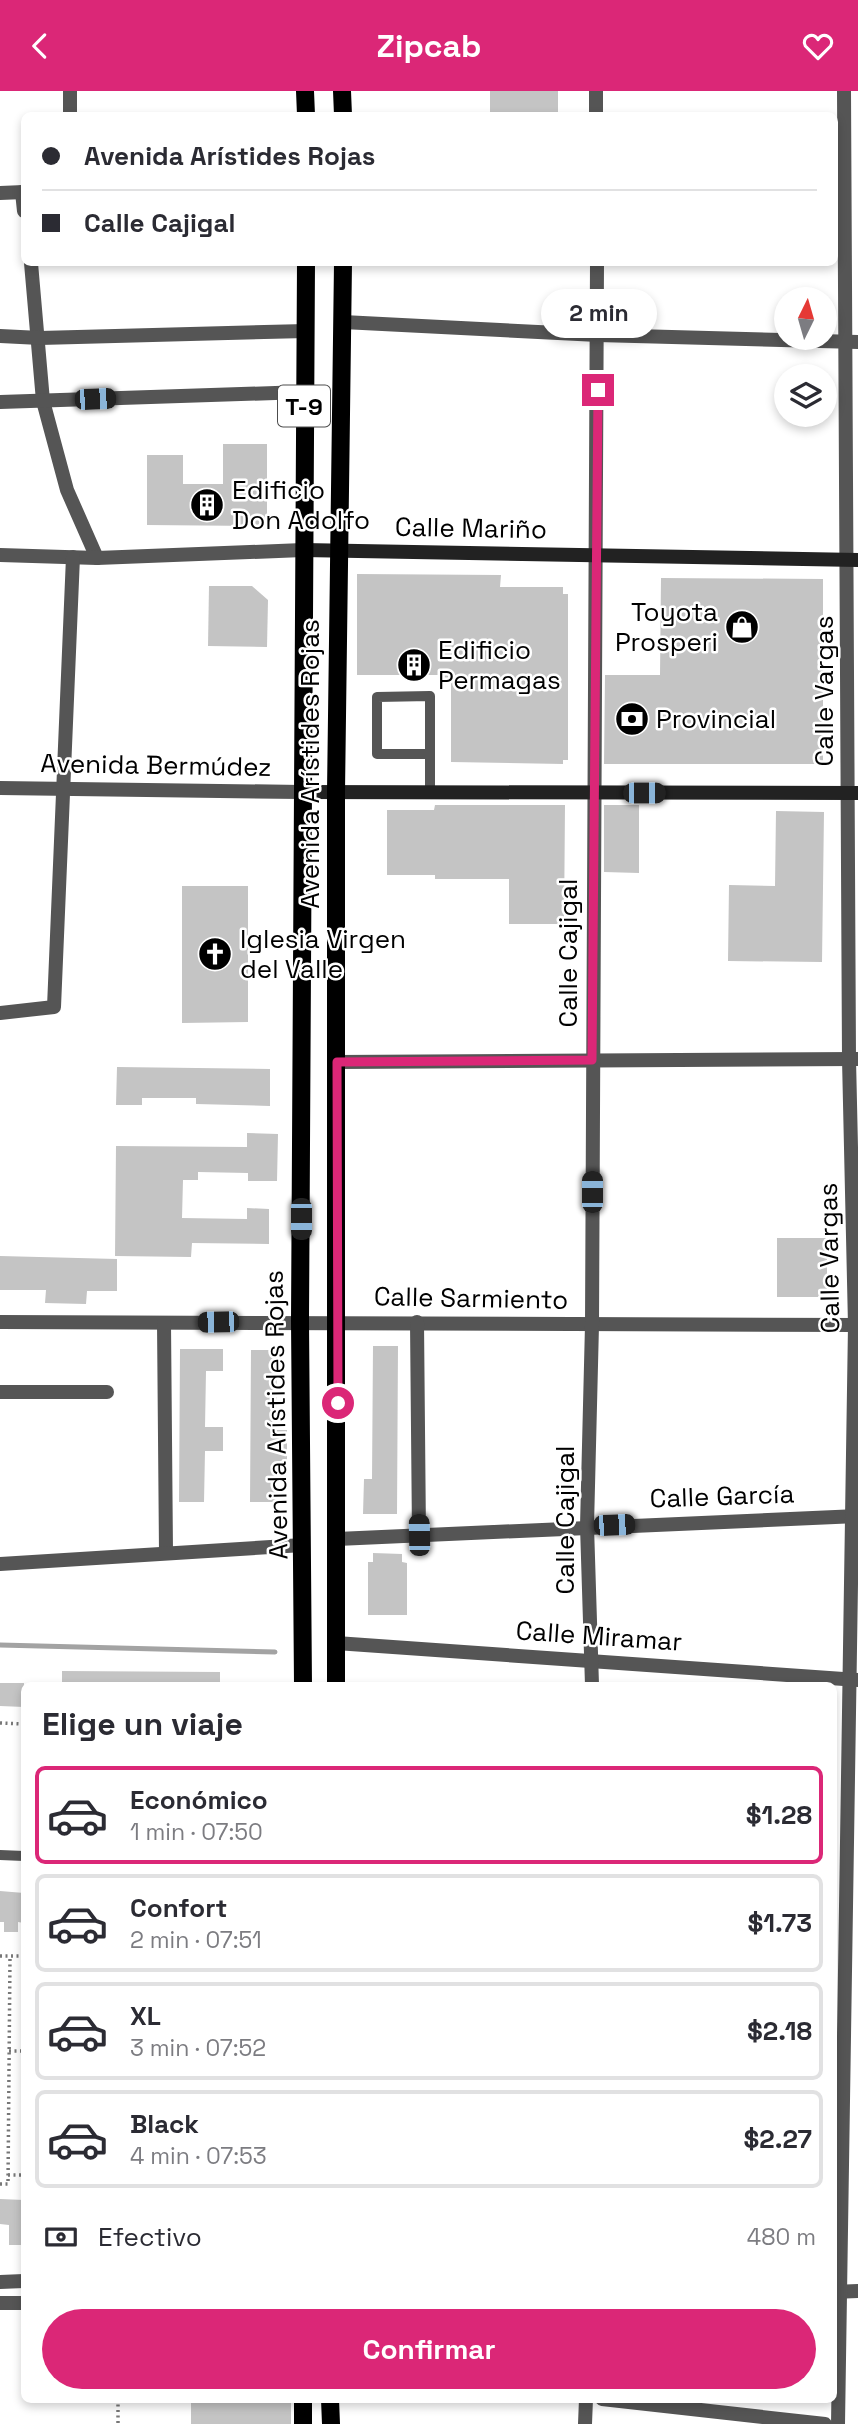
<!DOCTYPE html>
<html lang="es">
<meta charset="utf-8">
<style>
:root{--surface:#fff;--page:#f7f7f7;--text:#2b2b33;--muted:#7c7c81;--line:#e1e1e2;--accent:#db2777}
body{margin:0;font-family:"Space Grotesk",sans-serif;background:var(--page);color:var(--text);height:100vh;display:flex;flex-direction:column;font-size:26px;white-space:nowrap}
*{box-sizing:border-box;margin:0}
p{font-size:23px;color:var(--muted)}
.icon{flex:none;width:38px;height:38px;fill:none;stroke:currentColor;stroke-width:2;stroke-linecap:round;stroke-linejoin:round}
.map{position:relative;flex:1;overflow:hidden}
.side{position:absolute;left:21px;top:1591px;width:816px;height:721px;display:flex;flex-direction:column;background:var(--surface);border-radius:10px;box-shadow:0 4px 10px #0003}
.side>*{flex:none}
.top-card{position:absolute;left:21px;top:21px;width:817px;height:154px;border-radius:10px;box-shadow:0 4px 10px #0003;display:grid;align-content:center;height:154px;padding:0 21px;background:var(--surface)}
.needle{width:46px;rotate:5deg}
.buttons{position:absolute;left:774px;top:196px;display:grid;gap:14px}
.buttons a{display:grid;place-items:center;width:63px;height:63px;border-radius:50%;background:var(--surface);box-shadow:0 4px 10px #0003;font-size:35px}
.end{position:absolute;width:32px;height:32px;margin:-16px;border:9px solid #db2777;background:#fff;box-shadow:0 0 0 4px #fff}
.from{border-radius:50%}
.bubble{position:absolute;height:49px;border-radius:24px;background:var(--surface);box-shadow:0 4px 10px #0003;font-size:23px;font-weight:600;line-height:49px;text-align:center}
.car{position:absolute;width:21px;height:42px;margin:-21px -10px;border-radius:9px;box-shadow:0 0 5px 2px #0007;background:linear-gradient(#222 24%,#8ab4d8 0 40%,#222 0 76%,#8ab4d8 0 86%,#222 0)}
.top-card b{display:flex;align-items:center;gap:24px;height:66px;font-size:26px}
.top-card b+b{border-top:2px solid var(--line)}
.top-card i{width:18px;height:18px;background:var(--text)}
ul{padding:0;list-style:none}
li{display:flex;align-items:center;gap:21px;height:98px;margin:0 14px 10px;padding:0 7px;border:4px solid var(--line);border-radius:10px}
li div{flex:1}
li b{display:block;font-size:26px}
li em{font-style:normal;font-weight:600}
li.active{border-color:var(--accent)}
li>.icon{width:63px;height:63px;stroke-width:1.5}
h2{padding:0 21px;font-size:32px;line-height:84px}
.pay{display:flex;align-items:center;gap:18px;height:77px;padding:0 21px;font-size:26px}
.pay p{margin-inline-start:auto}
.cta{display:flex;gap:14px;margin-top:auto;padding:14px 21px}
.cta a{flex:1;height:80px;border-radius:42px;background:var(--accent);color:#fff;font-size:28px;font-weight:600;line-height:80px;text-align:center}
header{display:flex;justify-content:space-between;align-items:center;height:91px;padding:0 21px;background:var(--accent);color:#fff;font-size:32px;font-weight:600}
.map>svg:first-child{display:block}
.lines{fill:none;stroke-linecap:round;stroke-linejoin:round}
.stream{stroke:#a3a3a3;stroke-width:5}
.building{fill:#c4c4c4}
.path{stroke:#777;stroke-width:3.5;stroke-dasharray:2 3.5;stroke-linecap:butt}
.lane{stroke:#555;stroke-width:10}
.street{stroke:#555;stroke-width:14}
.secondary{stroke:#222;stroke-width:14}
.primary{stroke:#000;stroke-width:18}
.route{stroke:#db2777;stroke-width:9}
.labels{text-anchor:middle;dominant-baseline:central;stroke-width:5;stroke-linejoin:round;paint-order:stroke}
.shield{fill:#fff;stroke:#4c4c4c;stroke-width:2}
.shield-label{font-size:24px;font-weight:bold;fill:#000}
.poi-label{font-size:26px;fill:#000;stroke:#fff;text-anchor:start}
.street-label{font-size:26px;fill:#000;stroke:#fff}
</style>
<header><svg class="icon" aria-label="back" viewBox="0 0 24 24"><path d="M15 5l-7 7 7 7"/></svg>Zipcab<svg class="icon" aria-label="heart" viewBox="0 0 24 24"><path d="M12 20l-8-8c-3-5 5-10 8-4 3-6 11-1 8 4z"/></svg></header>
<div class="map">
<svg width="858" height="2333" viewBox="0 0 858 2333">
<rect width="100%" height="100%" fill="#fff"/>
<g class="lines">
<!-- stream -->
<path class="stream" d="M0 1554 275 1561"/>
</g>
<!-- building -->
<g class="building">
<rect x="490" y="0" width="68" height="24"/>
<path d="M223 353H267V435L147 434V364H183V393H223Z"/>
<path d="M357 483 501 484 500 496H563V503H568V669H563V673L451 671V588H439L438 584H357Z"/>
<path d="M661 487 823 488V673H604L605 584H660Z"/>
<path d="M209 495H252L268 509 267 556 208 555Z"/>
<path d="M435 714H565L564 833H509V788H435V784H387V719H434Z"/>
<path d="M604 714H639V782L604 781Z"/>
<path d="M776 720 824 721 822 871 728 870 729 794 775 795Z"/>
<path d="M182 795H248V931L182 932Z"/>
<path d="M117 976 270 978V1015L196 1013V1007H142V1014H116Z"/>
<path d="M247 1042 278 1043 277 1090H248V1082L198 1081V1089H183L182 1127 247 1128V1117L269 1118V1153L192 1152 191 1166 115 1165 116 1055 247 1056Z"/>
<rect x="777" y="1147" width="50" height="59"/>
<path d="M0 1165 117 1168V1200H87L86 1213 45 1212 46 1199H0Z"/>
<path d="M373 1255H398L397 1423H363L364 1388H372Z"/>
<path d="M180 1258H223V1280H206L205 1336H223V1360H205L204 1411H179Z"/>
<path d="M251 1259H277L276 1339H287V1379H276V1411H250Z"/>
<path d="M373 1462 402 1463V1471L407 1472V1524H368V1471H373Z"/>
<path d="M62 1580 220 1581V1594H62Z"/>
<path d="M0 1592H24V1616L0 1615Z"/>
<path d="M0 1800 24 1802V1832L18 1831V1841H4V1831H0Z"/>
<path d="M0 2108 24 2109V2154H9V2134L0 2133Z"/>
<rect x="191" y="2308" width="100" height="25"/>
</g>
<g class="lines">
<!-- path -->
<g class="path">
<path d="M0 1632 24 1633"/>
<path d="M0 1865H24"/>
<path d="M9 1960H24"/>
<path d="M8 2084H24"/>
<path d="M0 2093H8L10 1865"/>
<path d="M118 2308V2333"/>
</g>
<!-- lane -->
<g class="lane">
<path d="M430 701V605L377 606V663H430"/>
<path d="M0 1764 24 1765"/>
</g>
<!-- street -->
<g class="street">
<path d="M596 0V24"/>
<path d="M70 24V0"/>
<path d="M22 101 24 120"/>
<path d="M0 102 24 101"/>
<path d="M31 172 43 310 67 399 97 467"/>
<path d="M343 231 598 244 858 251"/>
<path d="M0 245 40 247 306 240"/>
<path d="M0 311 304 301"/>
<path d="M0 464 97 467 303 459"/>
<path d="M0 697 301 701"/>
<path d="M0 922 54 916 73 466"/>
<path d="M337 971 857 968"/>
<path d="M0 1231 858 1234"/>
<path d="M417 1231 419 1444"/>
<path d="M164 1232 166 1461"/>
<path d="M0 1301H107"/>
<path d="M337 1448 858 1425"/>
<path d="M0 1473 303 1454"/>
<path d="M336 1552 858 1589"/>
<path d="M592 1594 587 1435 592 1234 597 172"/>
<path d="M0 2191 24 2190"/>
<path d="M833 2201 858 2200"/>
<path d="M0 2212H24"/>
<path d="M602 2308 825 2333"/>
<path d="M585 2333 586 2308"/>
<path d="M838 2333 855 1234 849 968 844 0"/>
</g>
<!-- secondary -->
<g class="secondary">
<path d="M303 459 858 469"/>
<path d="M301 701 858 702"/>
</g>
<!-- primary -->
<g class="primary">
<path d="M305 0 306 24"/>
<path d="M342 0 343 24"/>
<path d="M303 1594 300 1230 306 172"/>
<path d="M336 1594V701L343 172"/>
<path d="M303 2308V2333"/>
<path d="M330 2308 331 2333"/>
</g>
</g>
<g class="lines">
<!-- route -->
<path class="route" d="M338 1312 337 971 592 969 598 299"/>
</g>
<!-- icons -->
<defs>
<g id="building-disc" transform="scale(1.75)"><circle r="9.5" fill="#000" stroke="#fff"/><path d="M-4-6H4V6H1V3H-1V6H-4ZM-2.5-4.3h1.7v1.8h-1.7ZM.8-4.3h1.7v1.8H.8ZM-2.5-1h1.7V.8h-1.7ZM.8-1h1.7V.8H.8Z" fill="#fff"/></g>
<g id="shop-disc" transform="scale(1.75)"><circle r="9.5" fill="#000" stroke="#fff"/><path d="M-5-2.5h2.3a2.7 3.5 0 0 1 5.4 0H5L5.5 6h-11ZM-1.5-2.5h3a1.5 2.3 0 0 0-3 0Z" fill="#fff"/></g>
<g id="bank-disc" transform="scale(1.75)"><circle r="9.5" fill="#000" stroke="#fff"/><path d="M-6-4H6V4H-6ZM0-2.3a2.3 2.3 0 1 0 0 4.6a2.3 2.3 0 1 0 0-4.6Z" fill="#fff"/></g>
<g id="church-disc" transform="scale(1.75)"><circle r="9.5" fill="#000" stroke="#fff"/><path d="M-1.2-6h2.4v3.5h3.3v2.4h-3.3V6h-2.4V-.1h-3.3v-2.4h3.3Z" fill="#fff"/></g>
</defs>
<g fill-rule="evenodd">
<use href="#building-disc" x="207" y="414"/>
<use href="#shop-disc" x="742" y="536"/>
<use href="#building-disc" x="414" y="574"/>
<use href="#bank-disc" x="632" y="628"/>
<use href="#church-disc" x="215" y="863"/>
</g>
<g class="labels">
<!-- shield labels -->
<rect class="shield" x="278" y="294.5" width="52" height="41" rx="5"/>
<g class="shield-label">
<text x="304" y="315">T-9</text>
</g>
<!-- poi labels -->
<g class="poi-label">
<text x="232" y="399">Edificio<tspan x="232" dy="30">Don Adolfo</tspan></text>
<text x="718" y="521" text-anchor="end">Toyota<tspan x="718" dy="30">Prosperi</tspan></text>
<text x="438" y="559">Edificio<tspan x="438" dy="30">Permagas</tspan></text>
<text x="656" y="628">Provincial</text>
<text x="240" y="848">Iglesia Virgen<tspan x="240" dy="30">del Valle</tspan></text>
</g>
<!-- street labels -->
<g class="street-label">
<text transform="translate(471 437) rotate(1)">Calle Mariño</text>
<text transform="translate(824 600) rotate(-90)">Calle Vargas</text>
<text transform="translate(310 673) rotate(-90)">Avenida Arístides Rojas</text>
<text transform="translate(156 674) rotate(1)">Avenida Bermúdez</text>
<text transform="translate(568 862) rotate(-90)">Calle Cajigal</text>
<text transform="translate(829 1167) rotate(-91)">Calle Vargas</text>
<text transform="translate(471 1207) rotate(1)">Calle Sarmiento</text>
<text transform="translate(276 1324) rotate(-91)">Avenida Arístides Rojas</text>
<text transform="translate(722 1405) rotate(-2)">Calle García</text>
<text transform="translate(565 1429) rotate(-90)">Calle Cajigal</text>
<text transform="translate(599 1545) rotate(4)">Calle Miramar</text>
</g>
</g>
</svg>
<div class="buttons">
<a><svg class="needle" viewBox="-14 -14 28 28"><path d="M0-13l5 13h-10z" fill="#e53935"/><path d="M0 13l5-13h-10z" fill="#7c7c81"/></svg></a>
<a><svg class="icon" aria-label="layers" viewBox="0 0 24 24"><path d="M12 4l9 5-9 5-9-5zM3 14l9 5 9-5"/></svg></a>
</div>
<i class="end from" style="left:338px;top:1312px"></i>
<i class="end" style="left:598px;top:299px"></i>
<div class="bubble" style="left:541px;top:198px;width:116px">2 min</div>
<i class="car" style="left:95px;top:308px;rotate:88deg"></i>
<i class="car" style="left:644px;top:702px;rotate:90deg"></i>
<i class="car" style="left:592px;top:1101px;rotate:0deg"></i>
<i class="car" style="left:301px;top:1128px;rotate:180deg"></i>
<i class="car" style="left:218px;top:1231px;rotate:269deg"></i>
<i class="car" style="left:614px;top:1434px;rotate:88deg"></i>
<i class="car" style="left:419px;top:1444px;rotate:359deg"></i>
<div class="top-card">
<b><i class="from"></i>Avenida Arístides Rojas</b>
<b><i></i>Calle Cajigal</b>
</div>
<section class="side">
<h2>Elige un viaje</h2>
<ul>
<li class="active"><svg class="icon" aria-label="car" viewBox="0 0 24 24"><path d="M5 17H2v-5l4-1 3-4h7l3 4 3 1v5h-3M9 17h6M6 11h13"/><circle cx="7" cy="17" r="2"/><circle cx="17" cy="17" r="2"/></svg><div><b>Económico</b><p>1 min · 07:50</p></div><em>$1.28</em></li>
<li><svg class="icon" aria-label="car" viewBox="0 0 24 24"><path d="M5 17H2v-5l4-1 3-4h7l3 4 3 1v5h-3M9 17h6M6 11h13"/><circle cx="7" cy="17" r="2"/><circle cx="17" cy="17" r="2"/></svg><div><b>Confort</b><p>2 min · 07:51</p></div><em>$1.73</em></li>
<li><svg class="icon" aria-label="car" viewBox="0 0 24 24"><path d="M5 17H2v-5l4-1 3-4h7l3 4 3 1v5h-3M9 17h6M6 11h13"/><circle cx="7" cy="17" r="2"/><circle cx="17" cy="17" r="2"/></svg><div><b>XL</b><p>3 min · 07:52</p></div><em>$2.18</em></li>
<li><svg class="icon" aria-label="car" viewBox="0 0 24 24"><path d="M5 17H2v-5l4-1 3-4h7l3 4 3 1v5h-3M9 17h6M6 11h13"/><circle cx="7" cy="17" r="2"/><circle cx="17" cy="17" r="2"/></svg><div><b>Black</b><p>4 min · 07:53</p></div><em>$2.27</em></li>
</ul>
<div class="pay"><svg class="icon" aria-label="cash" viewBox="0 0 24 24"><path d="M3 7h18v10H3z"/><circle cx="12" cy="12" r="2"/></svg>Efectivo<p>480 m</p></div>
<div class="cta"><a>Confirmar</a></div>
</section>
</div>
